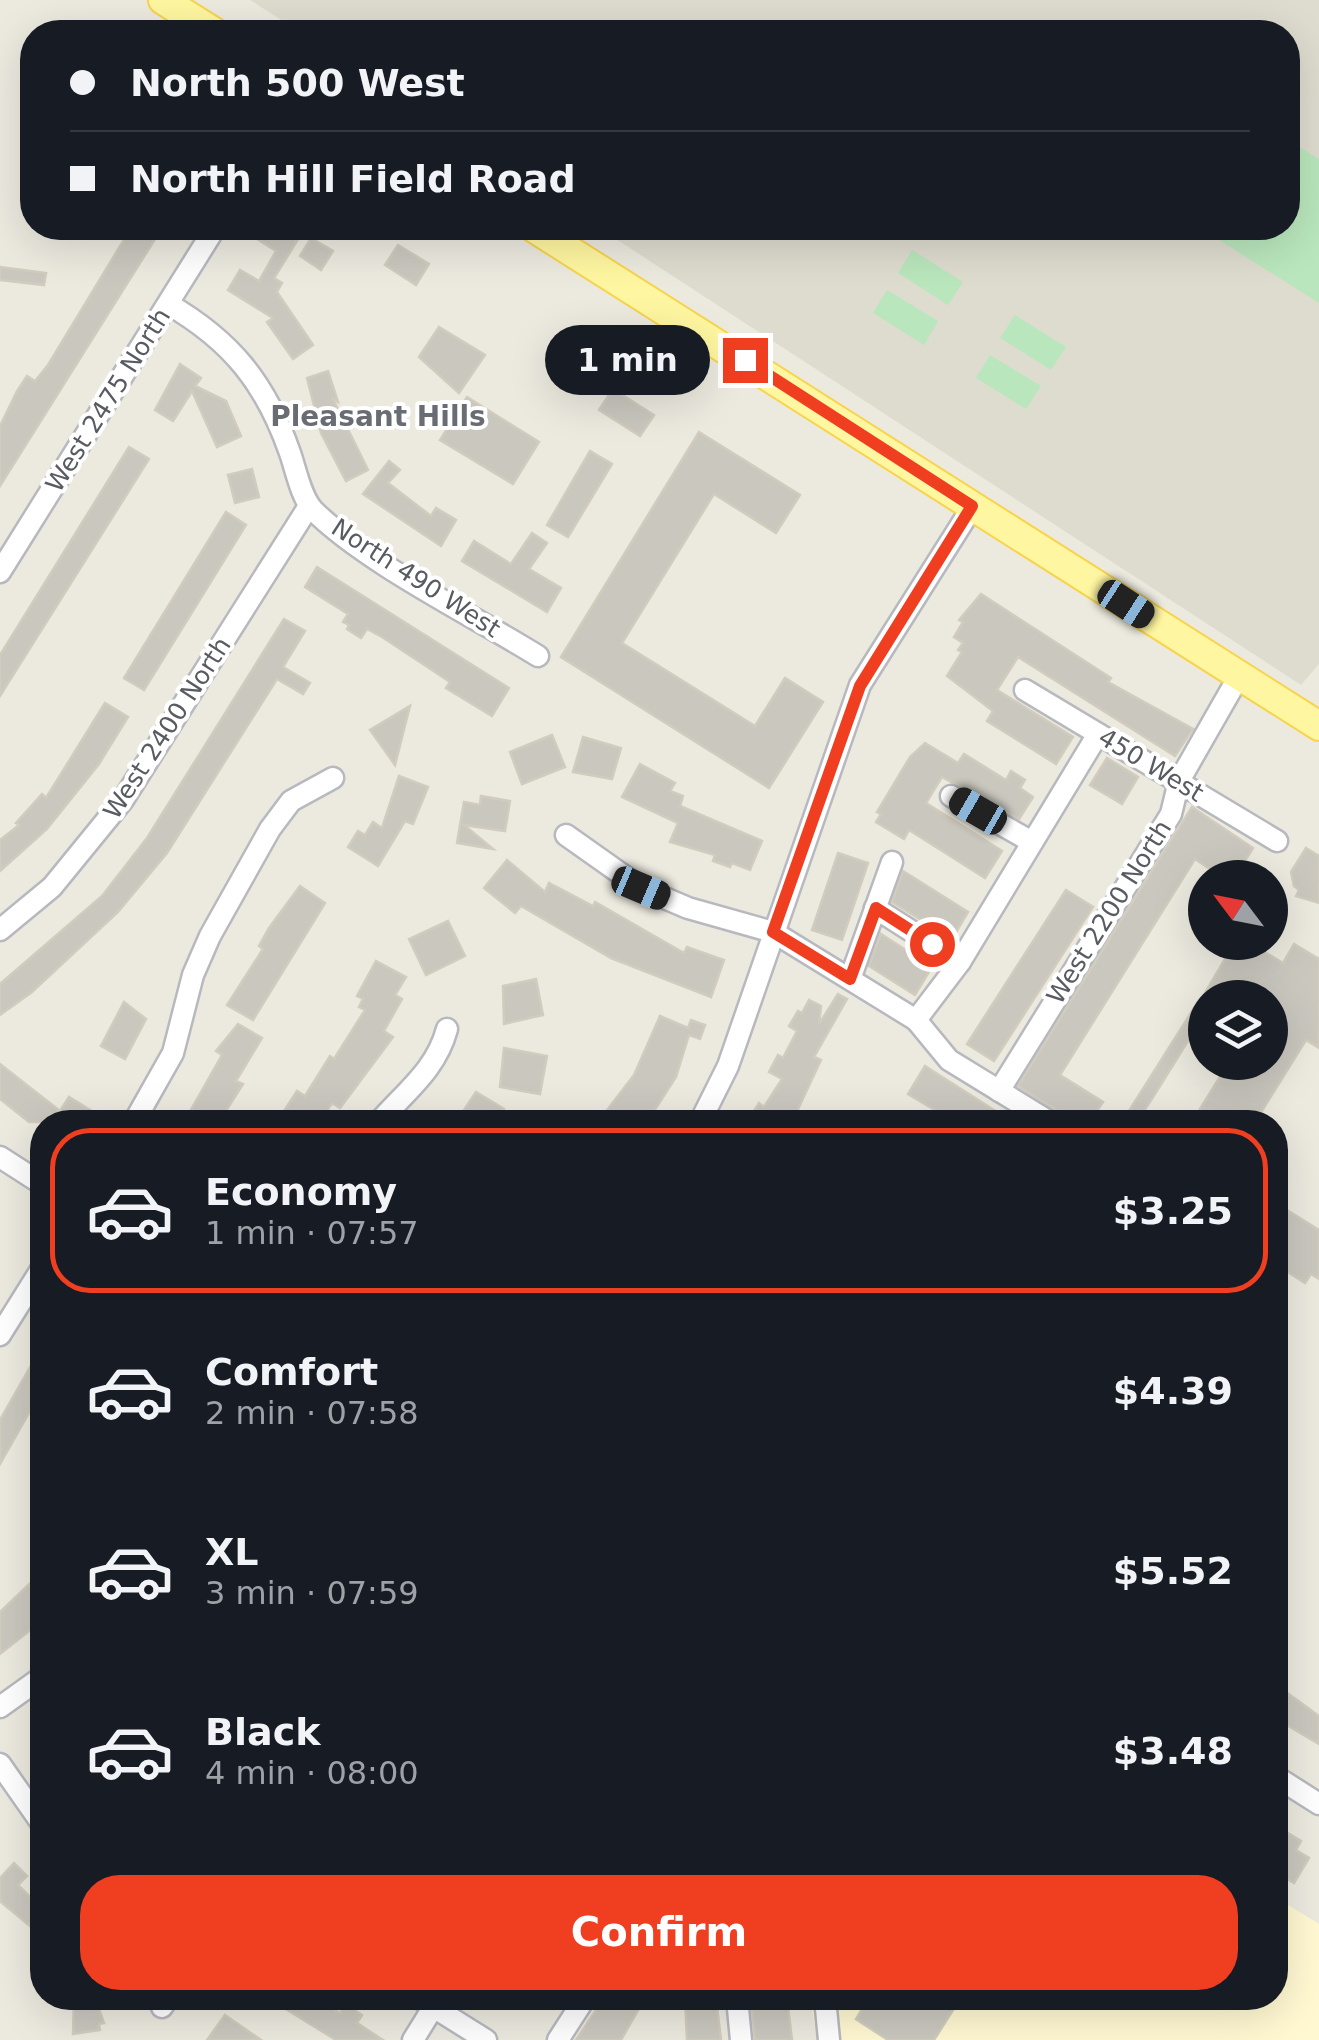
<!DOCTYPE html>
<meta charset="utf-8">
<style>
:root{--surface:#171b24;--page:#20242c;--text:#f1f3f6;--muted:#9ea1a6;--line:#363941;--accent:#f03f20}
body{margin:0;font-family:"DejaVu Sans",sans-serif;background:var(--page);color:var(--text);height:100vh;display:flex;flex-direction:column;font-size:38px;white-space:nowrap}
*{box-sizing:border-box;margin:0}
p{font-size:32px;color:var(--muted)}
.icon{flex:none;width:55px;height:55px;fill:none;stroke:currentColor;stroke-width:2;stroke-linecap:round;stroke-linejoin:round}
.map{position:relative;flex:1;overflow:hidden}
.side{position:absolute;left:30px;top:1110px;width:1258px;height:900px;display:flex;flex-direction:column;background:var(--surface);border-radius:40px;box-shadow:0 10px 40px #0002}
.side>*{flex:none}
.top-card{position:absolute;left:20px;top:20px;width:1280px;height:220px;border-radius:40px;box-shadow:0 10px 40px #0002;display:grid;align-content:center;height:220px;padding:0 50px;background:var(--surface)}
.needle{width:65px;rotate:302deg}
.buttons{position:absolute;left:1188px;top:860px;display:grid;gap:20px}
.buttons a{display:grid;place-items:center;width:100px;height:100px;border-radius:50%;background:var(--surface);box-shadow:0 10px 40px #0002;font-size:50px}
.end{position:absolute;width:45px;height:45px;margin:-22px;border:12px solid #f03f20;background:#fff;box-shadow:0 0 0 5px #fff}
.from{border-radius:50%}
.bubble{position:absolute;height:70px;border-radius:35px;background:var(--surface);box-shadow:0 10px 40px #0002;font-size:32px;font-weight:600;line-height:70px;text-align:center}
.car{position:absolute;width:30px;height:60px;margin:-30px -15px;border-radius:12px;box-shadow:0 0 8px 2px #0007;background:linear-gradient(#222 24%,#8ab4d8 0 40%,#222 0 76%,#8ab4d8 0 86%,#222 0)}
.top-card b{display:flex;align-items:center;gap:35px;height:95px;font-size:38px}
.top-card b+b{border-top:2px solid var(--line)}
.top-card i{width:25px;height:25px;background:var(--text)}
ul{padding:18px 0 0;list-style:none}
li{display:flex;align-items:center;gap:30px;height:165px;margin:0 20px 15px;padding:0 30px;border:5px solid transparent;border-radius:40px}
li div{flex:1}
li b{display:block;font-size:38px}
li em{font-style:normal;font-weight:600}
li.selected{border-color:var(--accent)}
li>.icon{width:90px;height:90px;stroke-width:1.5}
.button{display:flex;gap:20px;margin-top:auto;padding:20px 50px}
.button a{flex:1;height:115px;border-radius:40px;background:var(--accent);color:#fff;font-size:40px;font-weight:600;line-height:115px;text-align:center}
.map>svg:first-child{display:block}
.commercial{fill:#fff8d1}
.education{fill:#dedccf}
.grass{fill:#b9e6bc}
.building{fill:#c9c7be;stroke:#d1ccbd;stroke-width:2.5}
.lines{fill:none;stroke-linecap:round;stroke-linejoin:round}
.minor-casing{stroke:#b7b9bf;stroke-width:25}
.major-casing{stroke:#f7d44c;stroke-width:32}
.minor{stroke:#fff;stroke-width:20}
.major{stroke:#fff6a1;stroke-width:28}
.route{stroke:#f03f20;stroke-width:12}
.labels{text-anchor:middle;dominant-baseline:central;stroke-width:8;stroke-linejoin:round;paint-order:stroke}
.street-label{font-size:25px;fill:#585b61;stroke:#fff}
.neighbourhood-label{font-size:28px;font-weight:bold;fill:#696d73;stroke:#fff}
</style>
<div class="map">
<svg width="1319" height="2040" viewBox="0 0 1319 2040">
<rect width="100%" height="100%" fill="#eceadf"/>
<!-- commercial -->
<path class="commercial" d="M1275 1897 1319 1924V2040H817L810 1998H1275Z"/>
<!-- education -->
<path class="education" d="M250 0H1319V664L1301 685 599 228H1288V32H300Z"/>
<!-- grass -->
<g class="grass">
<path d="M1288 140 1319 159V303L1200 228H1288Z"/>
<path d="M912 250 963 282 948 305 898 273Z"/>
<path d="M887 290 938 321 924 345 873 313Z"/>
<path d="M1015 315 1066 347 1051 370 1000 338Z"/>
<path d="M990 355 1041 386 1026 409 976 378Z"/>
</g>
<!-- building -->
<g class="building">
<path d="M131 228H162L0 486V426L17 391 27 376 35 381 48 365Z"/>
<path d="M240 228H277L297 241 274 278 282 283 277 292 313 345 293 359 267 322 273 318 228 290 240 270 259 281 276 251Z"/>
<path d="M311 238 333 251 321 270 300 256Z"/>
<path d="M398 245 429 264 416 285 385 265Z"/>
<path d="M0 267 46 273 44 285 0 280Z"/>
<path d="M439 327 485 355 459 393 419 357Z"/>
<path d="M180 364 201 378 195 386 226 401 241 436 217 447 192 391 173 421 155 410Z"/>
<path d="M328 371 338 402 333 399 368 470 346 481 321 433 307 378Z"/>
<path d="M613 389 654 415 640 436 599 410Z"/>
<path d="M467 397 539 442 513 484 440 440Z"/>
<path d="M699 432 800 495 776 533 714 494 622 643 755 726 785 678 823 702 769 788 561 657Z"/>
<path d="M129 447 149 459 0 696V655Z"/>
<path d="M590 451 612 464 568 537 547 525Z"/>
<path d="M389 461 400 470 388 483 431 516 436 508 456 520 441 546 363 494Z"/>
<path d="M252 469 259 497 235 503 228 475Z"/>
<path d="M226 512 246 525 144 690 124 678Z"/>
<path d="M532 533 547 543 529 569 561 588 547 612 462 561 474 541 511 564Z"/>
<path d="M317 567 509 688 492 716 446 688 450 682 382 637 367 629 361 638 347 629 349 625 343 622 348 614 305 587Z"/>
<path d="M981 594 1111 678 1108 682 1193 729 1175 756 1018 657 997 690 1073 737 1056 764 987 721 993 711 947 676 962 652 958 650 963 643 954 637 963 622 959 620Z"/>
<path d="M284 619 305 631 283 667 310 683 303 694 277 679 167 853 118 912 32 992 0 1015V984L102 896 147 838Z"/>
<path d="M105 703 128 717 99 764 47 829 0 871V840L19 825 16 823 42 794 46 798Z"/>
<path d="M410 706 395 765 370 730Z"/>
<path d="M552 735 565 767 522 784 510 752Z"/>
<path d="M583 737 621 748 612 779 573 772Z"/>
<path d="M925 743 958 763 964 754 1006 780 1011 771 1025 780 1020 788 1033 797 1019 819 942 777 926 803 1002 851 985 878 909 830 904 839 876 822 881 814 877 812 910 757Z"/>
<path d="M1107 758 1138 777 1122 804 1090 785Z"/>
<path d="M640 764 675 783 670 791 683 796 680 806 762 841 750 870 732 863 730 867 713 861 715 855 670 842 678 823 622 797Z"/>
<path d="M399 776 428 787 413 824 405 821 378 866 348 847 358 831 365 835 373 822 382 828Z"/>
<path d="M481 796 510 801 505 831 464 825 493 849 457 843 464 802 480 805Z"/>
<path d="M1192 807 1253 848 1243 864 1266 878H1223L1195 859 1060 1075 1103 1102 1090 1122H1076L1018 1086Z"/>
<path d="M1306 848 1319 856V903L1296 896 1299 890 1294 886 1291 872Z"/>
<path d="M838 853 868 863 842 940 812 930Z"/>
<path d="M507 860 545 892 549 883 593 906 595 902 684 953 687 947 724 960 711 997 611 958 521 906 515 913 484 888Z"/>
<path d="M903 871 968 912 952 939 892 902Z"/>
<path d="M300 886 325 903 253 1020 227 1005 263 949 259 946 269 928Z"/>
<path d="M1066 890 1093 907 994 1061 967 1044Z"/>
<path d="M448 921 465 956 426 975 409 939Z"/>
<path d="M881 934 932 967 915 995 869 966Z"/>
<path d="M1235 942H1248L1283 963 1294 944 1319 959V1048L1306 1040 1255 1122H1192L1229 1062H1270V998H1202Z"/>
<path d="M376 961 406 977 395 995 402 999 384 1031 393 1037 340 1108 332 1103 320 1122H277L297 1091 305 1096 330 1056 334 1059 365 1010 359 1007 363 999 357 996Z"/>
<path d="M536 979 543 1015 504 1024 503 986Z"/>
<path d="M838 994 847 999 814 1057 821 1060 792 1122H747L759 1103 764 1107 782 1079 769 1072 778 1055 783 1058 797 1031 789 1026 798 1011 802 1013 809 1000 821 1006 819 1024Z"/>
<path d="M124 1002 146 1019 125 1059 101 1046Z"/>
<path d="M1194 1008 1204 1015 1160 1086 1137 1122H1122Z"/>
<path d="M660 1016 688 1028 691 1020 705 1025 700 1039 689 1035 676 1077 647 1122H598L634 1075Z"/>
<path d="M238 1024 262 1038 236 1081 243 1084 219 1122H184L222 1055 216 1051Z"/>
<path d="M504 1048 547 1056 540 1094 500 1087Z"/>
<path d="M0 1064 60 1111 69 1097 90 1110 82 1122H29L0 1099Z"/>
<path d="M925 1066 994 1110 1012 1122H955L908 1094Z"/>
<path d="M476 1092 504 1109 495 1122H456Z"/>
<path d="M1279 1205 1319 1230V1279L1311 1274 1305 1283 1275 1264V1212Z"/>
<path d="M42 1346V1390L0 1464V1420Z"/>
<path d="M42 1572V1621L0 1654V1612Z"/>
<path d="M1275 1684 1319 1716V1744L1275 1718Z"/>
<path d="M1283 1830 1301 1841 1296 1850 1309 1858 1294 1883 1275 1872V1843Z"/>
<path d="M14 1863 27 1876 18 1885 42 1909V1936L0 1901V1878Z"/>
<path d="M95 1998 104 2023 99 2024 100 2030 73 2034 74 2000Z"/>
<path d="M268 1998H315L340 2013 346 2004 362 2015 357 2023 383 2040H336Z"/>
<path d="M604 1998H645L621 2040H576Z"/>
<path d="M685 1998H716L721 2040H687Z"/>
<path d="M751 1998H787L792 2040H755Z"/>
<path d="M869 1998H940L955 2007 934 2040H888L856 2019Z"/>
<path d="M225 2015 261 2040H207Z"/>
</g>
<g class="lines">
<!-- minor casing -->
<g class="minor-casing">
<g id="minor">
<path d="M168 304C232 341 266 384 290 453 296 470 301 497 313 510 366 563 472 615 538 656"/>
<path d="M0 572 215 228"/>
<path d="M1025 690 1277 841"/>
<path d="M951 796 1032 842"/>
<path d="M566 835 641 888 688 908 773 932 916 1020 949 1060 1050 1122"/>
<path d="M875 908 960 962"/>
<path d="M0 930 52 887 123 800 309 506"/>
<path d="M850 979 892 862"/>
<path d="M916 1020 960 962 1098 734"/>
<path d="M999 1091 1171 814 1179 781 1239 676"/>
<path d="M134 1122 173 1053 193 975 210 936 270 829 291 801 333 778"/>
<path d="M379 1122C406 1091 436 1070 447 1029"/>
<path d="M700 1122 728 1066 860 685 973 506"/>
<path d="M0 1157 42 1184"/>
<path d="M0 1335 42 1268"/>
<path d="M0 1707 42 1677"/>
<path d="M0 1764 42 1824"/>
<path d="M1275 1776 1319 1804"/>
<path d="M419 1998 486 2040"/>
<path d="M737 1998 741 2040"/>
<path d="M825 1998 829 2040"/>
<path d="M162 2007 168 1998"/>
<path d="M413 2040 439 1998"/>
<path d="M558 2040 585 1998"/>
</g>
</g>
<!-- major casing -->
<g class="major-casing">
<g id="major">
<path d="M163 0 214 32"/>
<path d="M534 228 1319 726"/>
</g>
</g>
<!-- minor -->
<use href="#minor" class="minor"/>
<!-- major -->
<use href="#major" class="major"/>
</g>
<g class="lines">
<!-- route -->
<path class="route" d="M745 360 972 506 860 686 773 932 850 979 876 908 932 944"/>
</g>
<g class="labels">
<!-- street labels -->
<g class="street-label">
<text transform="translate(108 400) rotate(-58)">West 2475 North</text>
<text transform="translate(416 578) rotate(33)">North 490 West</text>
<text transform="translate(167 728) rotate(-57)">West 2400 North</text>
<text transform="translate(1151 765) rotate(31)">450 West</text>
<text transform="translate(1109 912) rotate(-58)">West 2200 North</text>
</g>
<!-- neighbourhood labels -->
<g class="neighbourhood-label">
<text x="378" y="416">Pleasant Hills</text>
</g>
</g>
</svg>
<div class="buttons">
<a><svg class="needle" viewBox="-14 -14 28 28"><path d="M0-13l5 13h-10z" fill="#e53935"/><path d="M0 13l5-13h-10z" fill="#9ea1a6"/></svg></a>
<a><svg class="icon" aria-label="layers" viewBox="0 0 24 24"><path d="M12 4l9 5-9 5-9-5zM3 14l9 5 9-5"/></svg></a>
</div>
<i class="end from" style="left:932px;top:944px"></i>
<i class="end" style="left:745px;top:360px"></i>
<div class="bubble" style="left:545px;top:325px;width:165px">1 min</div>
<i class="car" style="left:1126px;top:604px;rotate:123deg"></i>
<i class="car" style="left:978px;top:811px;rotate:300deg"></i>
<i class="car" style="left:641px;top:888px;rotate:113deg"></i>
<div class="top-card">
<b><i class="from"></i>North 500 West</b>
<b><i></i>North Hill Field Road</b>
</div>
<section class="side">
<ul>
<li class="selected"><svg class="icon" aria-label="car" viewBox="0 0 24 24"><path d="M5 17H2v-5l4-1 3-4h7l3 4 3 1v5h-3M9 17h6M6 11h13"/><circle cx="7" cy="17" r="2"/><circle cx="17" cy="17" r="2"/></svg><div><b>Economy</b><p>1 min · 07:57</p></div><em>$3.25</em></li>
<li><svg class="icon" aria-label="car" viewBox="0 0 24 24"><path d="M5 17H2v-5l4-1 3-4h7l3 4 3 1v5h-3M9 17h6M6 11h13"/><circle cx="7" cy="17" r="2"/><circle cx="17" cy="17" r="2"/></svg><div><b>Comfort</b><p>2 min · 07:58</p></div><em>$4.39</em></li>
<li><svg class="icon" aria-label="car" viewBox="0 0 24 24"><path d="M5 17H2v-5l4-1 3-4h7l3 4 3 1v5h-3M9 17h6M6 11h13"/><circle cx="7" cy="17" r="2"/><circle cx="17" cy="17" r="2"/></svg><div><b>XL</b><p>3 min · 07:59</p></div><em>$5.52</em></li>
<li><svg class="icon" aria-label="car" viewBox="0 0 24 24"><path d="M5 17H2v-5l4-1 3-4h7l3 4 3 1v5h-3M9 17h6M6 11h13"/><circle cx="7" cy="17" r="2"/><circle cx="17" cy="17" r="2"/></svg><div><b>Black</b><p>4 min · 08:00</p></div><em>$3.48</em></li>
</ul>
<div class="button"><a>Confirm</a></div>
</section>
</div>
